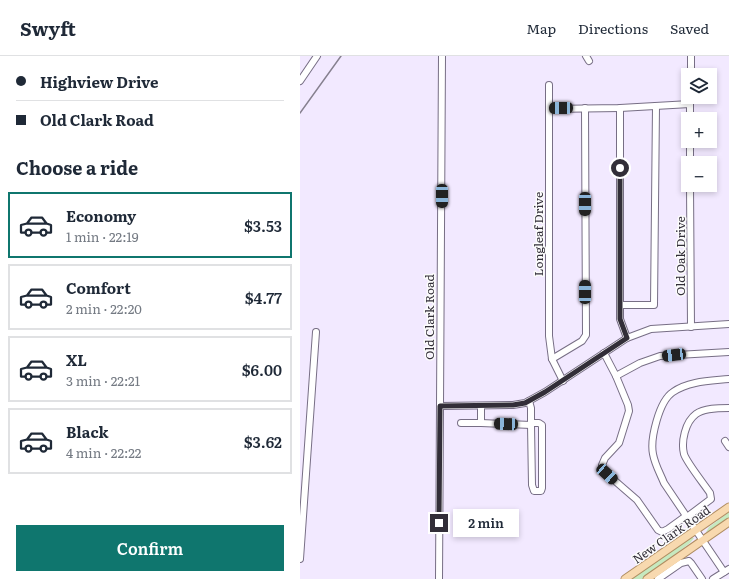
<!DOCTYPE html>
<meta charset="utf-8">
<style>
:root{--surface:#fff;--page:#f6f6f7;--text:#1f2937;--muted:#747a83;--line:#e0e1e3;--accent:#0f766e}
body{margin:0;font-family:Literata,serif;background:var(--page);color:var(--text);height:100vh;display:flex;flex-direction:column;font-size:15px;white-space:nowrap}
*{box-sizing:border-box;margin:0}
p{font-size:13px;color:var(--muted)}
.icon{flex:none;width:22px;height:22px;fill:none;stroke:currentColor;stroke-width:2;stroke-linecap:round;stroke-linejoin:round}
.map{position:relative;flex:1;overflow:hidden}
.drawer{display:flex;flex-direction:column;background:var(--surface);width:300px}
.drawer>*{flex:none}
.banner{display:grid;align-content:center;height:88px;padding:0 16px;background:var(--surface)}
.fabs{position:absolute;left:381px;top:12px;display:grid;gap:8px}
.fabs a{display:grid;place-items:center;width:36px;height:36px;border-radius:0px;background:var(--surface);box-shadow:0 2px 6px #0003;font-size:20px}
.end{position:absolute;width:18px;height:18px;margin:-9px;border:5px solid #322e38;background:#fff;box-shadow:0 0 0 2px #fff}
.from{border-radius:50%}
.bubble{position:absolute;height:28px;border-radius:0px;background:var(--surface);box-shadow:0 2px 6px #0003;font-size:13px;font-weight:600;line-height:28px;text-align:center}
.car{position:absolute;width:12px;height:24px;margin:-12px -6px;border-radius:5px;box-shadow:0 0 3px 1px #0007;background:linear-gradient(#222 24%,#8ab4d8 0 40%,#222 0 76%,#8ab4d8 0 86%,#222 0)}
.banner b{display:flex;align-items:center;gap:14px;height:38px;font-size:15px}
.banner b+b{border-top:1px solid var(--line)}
.banner i{width:10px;height:10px;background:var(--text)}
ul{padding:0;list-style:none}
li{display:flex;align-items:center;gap:12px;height:66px;margin:0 8px 6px;padding:0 8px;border:2px solid var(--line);border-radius:0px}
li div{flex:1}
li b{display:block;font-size:15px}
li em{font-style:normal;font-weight:600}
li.current{border-color:var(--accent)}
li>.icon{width:36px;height:36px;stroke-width:1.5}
h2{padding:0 16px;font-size:18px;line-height:48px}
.action{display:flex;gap:8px;margin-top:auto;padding:8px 16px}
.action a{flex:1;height:46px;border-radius:0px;background:var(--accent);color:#fff;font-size:16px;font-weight:600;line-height:46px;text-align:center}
header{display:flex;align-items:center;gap:24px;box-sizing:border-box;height:56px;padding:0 20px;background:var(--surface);border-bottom:1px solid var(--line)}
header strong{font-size:19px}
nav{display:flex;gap:22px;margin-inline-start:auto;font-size:14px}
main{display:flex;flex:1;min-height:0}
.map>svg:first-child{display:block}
.green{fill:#c6e9bf}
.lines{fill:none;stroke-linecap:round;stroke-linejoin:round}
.minor-casing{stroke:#776e85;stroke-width:8}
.major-casing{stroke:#af8d62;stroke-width:9}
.minor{stroke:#fff;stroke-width:6}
.major{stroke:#f8d9af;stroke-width:7}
.rail{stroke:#86808f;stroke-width:1.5}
.route{stroke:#322e38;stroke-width:5}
.labels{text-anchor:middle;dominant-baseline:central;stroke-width:3;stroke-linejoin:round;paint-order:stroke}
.street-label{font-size:12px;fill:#322e38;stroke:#fbfbfb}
</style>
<header>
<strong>Swyft</strong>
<nav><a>Map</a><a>Directions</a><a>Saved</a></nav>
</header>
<main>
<section class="drawer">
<div class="banner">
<b><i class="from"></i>Highview Drive</b>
<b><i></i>Old Clark Road</b>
</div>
<h2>Choose a ride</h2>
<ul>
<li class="current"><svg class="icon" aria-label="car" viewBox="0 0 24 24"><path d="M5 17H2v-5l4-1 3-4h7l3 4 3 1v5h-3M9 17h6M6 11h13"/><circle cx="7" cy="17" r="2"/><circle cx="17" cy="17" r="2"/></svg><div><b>Economy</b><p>1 min · 22:19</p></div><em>$3.53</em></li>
<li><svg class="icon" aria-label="car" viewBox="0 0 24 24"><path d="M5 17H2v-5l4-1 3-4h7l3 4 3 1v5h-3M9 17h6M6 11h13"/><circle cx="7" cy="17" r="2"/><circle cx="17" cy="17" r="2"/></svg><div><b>Comfort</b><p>2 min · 22:20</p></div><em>$4.77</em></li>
<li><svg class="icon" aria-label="car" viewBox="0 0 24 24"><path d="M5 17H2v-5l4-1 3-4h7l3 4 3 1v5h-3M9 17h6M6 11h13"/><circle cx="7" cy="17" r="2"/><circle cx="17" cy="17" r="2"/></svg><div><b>XL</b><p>3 min · 22:21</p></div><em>$6.00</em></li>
<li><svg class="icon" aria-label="car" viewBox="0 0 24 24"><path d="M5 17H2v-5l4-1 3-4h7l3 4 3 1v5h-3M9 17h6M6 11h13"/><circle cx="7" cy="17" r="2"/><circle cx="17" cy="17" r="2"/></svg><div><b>Black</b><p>4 min · 22:22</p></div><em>$3.62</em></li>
</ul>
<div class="action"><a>Confirm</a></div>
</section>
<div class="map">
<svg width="429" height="523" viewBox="0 0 429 523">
<rect width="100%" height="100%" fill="#f2e9ff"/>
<!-- green -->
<g class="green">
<path d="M429 456V462C423 468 414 475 406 476L409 471Z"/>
<path d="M391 482H394L390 487 343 523H329Z"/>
</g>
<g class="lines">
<!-- minor casing -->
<g class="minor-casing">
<g id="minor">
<path d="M286 0 289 5"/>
<path d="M391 19V0"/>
<path d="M0 25 17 0"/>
<path d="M249 29V280L252 303 263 325"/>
<path d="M320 52V263L327 282"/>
<path d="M249 53 320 52 390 48"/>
<path d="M390 63V41"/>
<path d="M390 85V107"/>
<path d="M390 129 391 271"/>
<path d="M320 249H354L356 50"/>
<path d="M304 297 316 320"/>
<path d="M252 303 282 285 286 279 285 52"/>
<path d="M140 350 213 349 225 347 245 336 327 282 351 273 429 268"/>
<path d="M161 367H181V350"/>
<path d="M181 367 231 369V352L229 345"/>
<path d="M231 367H239L242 369V432L241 435H234L232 429 231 369"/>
<path d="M425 385 429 391"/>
<path d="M386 460 368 473 362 476 358 474 337 444 307 418 304 415 302 409 305 402 319 387 329 355 328 349 316 320 340 307 360 300 429 296"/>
<path d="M387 461 411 443 410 437C404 428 387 407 384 398 381 386 385 366 396 358 404 352 419 352 429 352"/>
<path d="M0 503 16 276"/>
<path d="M424 516 364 427C360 417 355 409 353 398 350 383 359 345 373 336 389 325 410 325 429 323"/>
<path d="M139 523 142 0"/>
<path d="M358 523 381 507 389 505 391 507 402 523"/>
<path d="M413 523 429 513"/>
</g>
</g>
<!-- major casing -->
<g class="major-casing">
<g id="major">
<path d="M325 523 429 451"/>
<path d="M347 523 429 466"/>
</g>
</g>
<!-- minor -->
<use href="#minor" class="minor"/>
<!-- major -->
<use href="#major" class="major"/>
<!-- rail -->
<path class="rail" d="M0 57 41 0"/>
</g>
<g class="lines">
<!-- route -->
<path class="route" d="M139 467 140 350 213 349 225 347 245 336 327 282 320 263V112"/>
</g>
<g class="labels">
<!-- street labels -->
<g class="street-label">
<text transform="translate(238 178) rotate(-90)">Longleaf Drive</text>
<text transform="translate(380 200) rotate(-90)">Old Oak Drive</text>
<text transform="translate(129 261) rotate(-90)">Old Clark Road</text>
<text transform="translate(371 478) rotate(-35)">New Clark Road</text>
</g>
</g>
</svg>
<div class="fabs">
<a><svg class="icon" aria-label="layers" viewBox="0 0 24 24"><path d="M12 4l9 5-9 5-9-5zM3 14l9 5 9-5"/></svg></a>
<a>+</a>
<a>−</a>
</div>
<i class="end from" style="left:320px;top:112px"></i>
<i class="end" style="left:139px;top:467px"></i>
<div class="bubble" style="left:153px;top:453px;width:66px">2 min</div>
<i class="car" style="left:261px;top:52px;rotate:269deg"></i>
<i class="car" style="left:142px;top:140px;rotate:180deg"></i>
<i class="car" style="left:285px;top:148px;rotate:180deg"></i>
<i class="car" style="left:285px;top:236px;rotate:0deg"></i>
<i class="car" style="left:374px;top:299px;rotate:263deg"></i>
<i class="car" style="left:206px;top:368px;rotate:272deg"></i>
<i class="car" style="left:307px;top:418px;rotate:132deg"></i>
</div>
</main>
